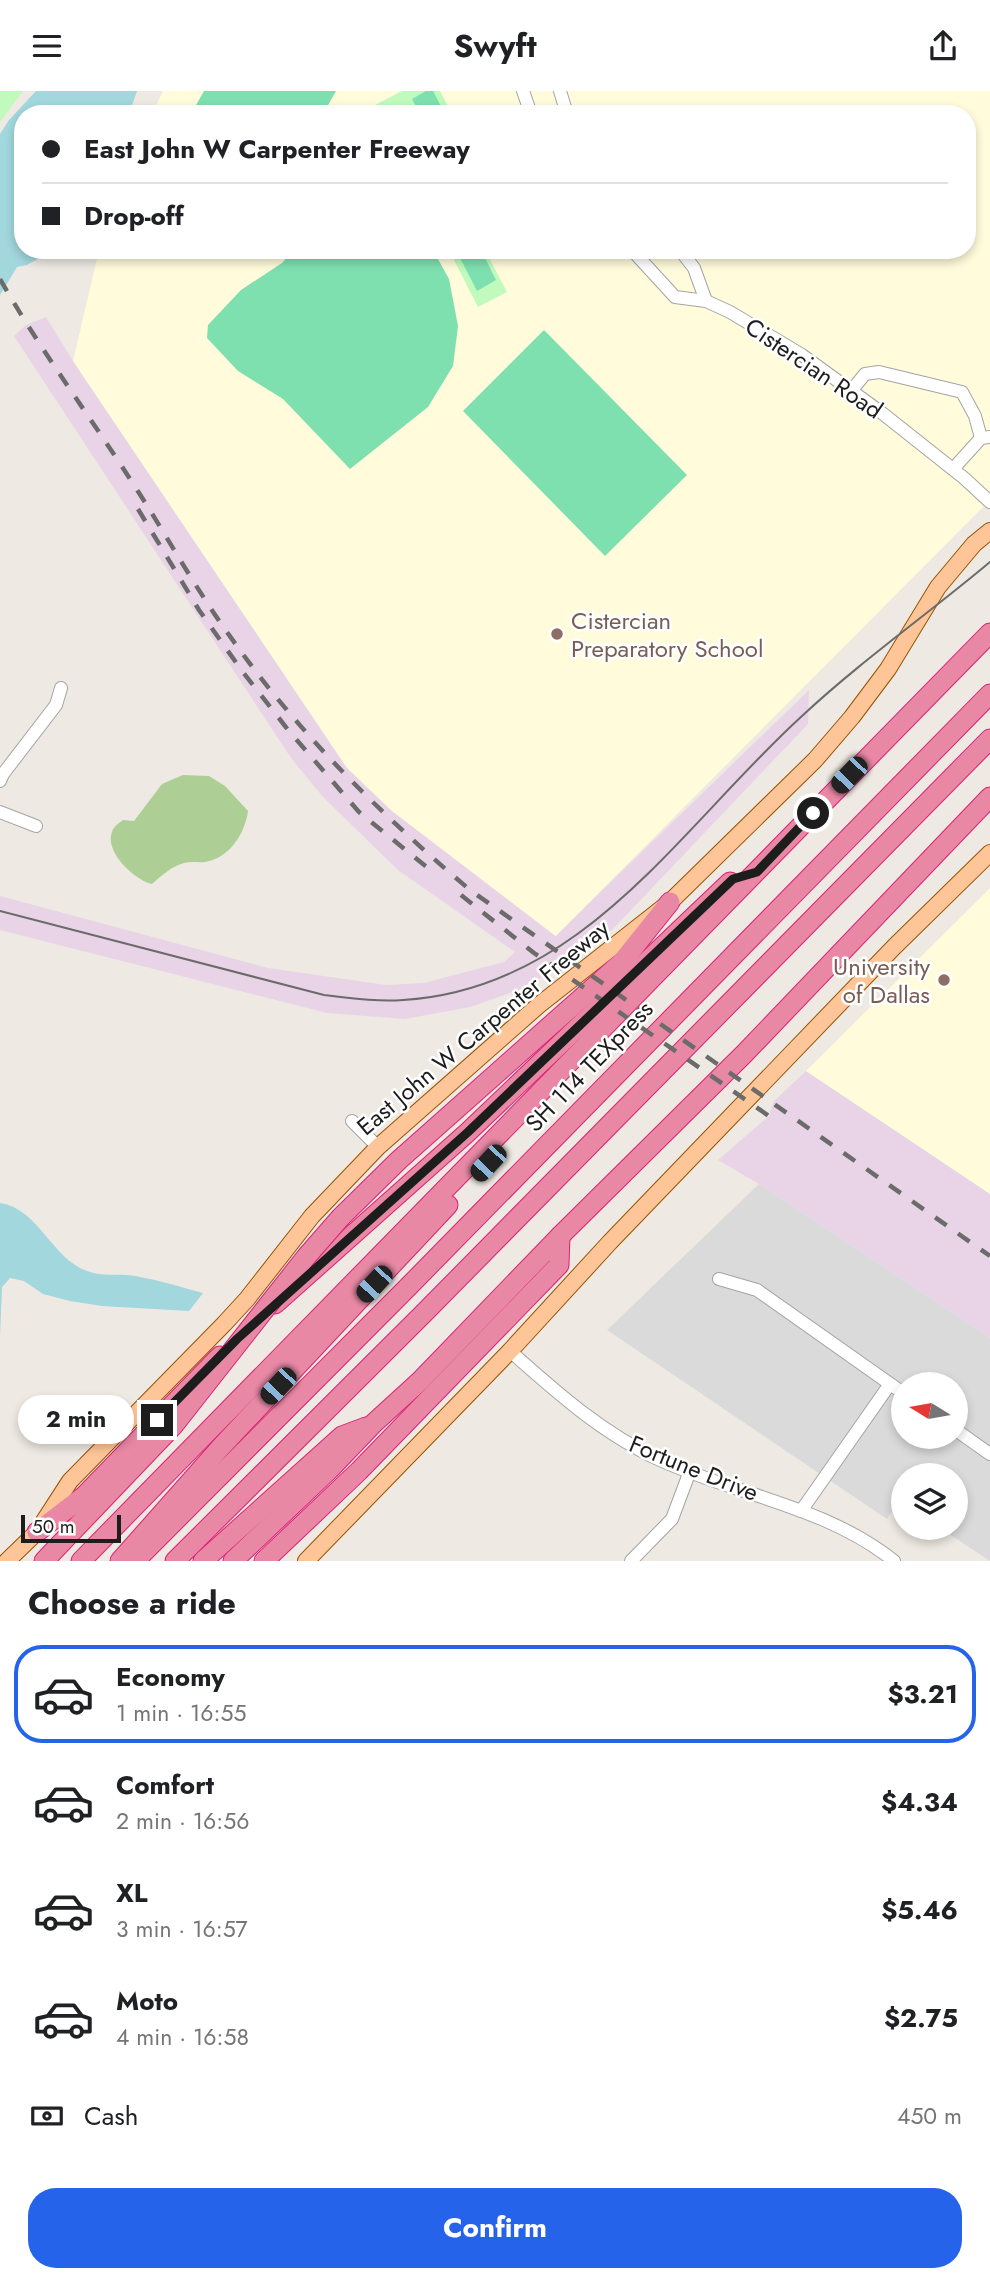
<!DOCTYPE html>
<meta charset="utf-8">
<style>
:root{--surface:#fff;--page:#f6f6f6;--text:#202124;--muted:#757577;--line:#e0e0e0;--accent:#2563eb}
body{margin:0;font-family:Jost,sans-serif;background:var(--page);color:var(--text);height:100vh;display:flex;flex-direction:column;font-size:26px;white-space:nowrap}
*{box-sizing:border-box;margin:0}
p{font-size:23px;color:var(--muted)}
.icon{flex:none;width:38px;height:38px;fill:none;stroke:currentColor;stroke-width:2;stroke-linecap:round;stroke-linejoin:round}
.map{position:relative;height:1470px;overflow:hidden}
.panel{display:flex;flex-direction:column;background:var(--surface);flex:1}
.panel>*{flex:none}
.banner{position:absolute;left:14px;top:14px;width:962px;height:154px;border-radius:28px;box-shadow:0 4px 10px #0003;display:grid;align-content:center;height:154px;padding:0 28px;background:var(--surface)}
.needle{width:46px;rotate:281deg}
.tools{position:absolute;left:891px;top:1281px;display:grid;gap:14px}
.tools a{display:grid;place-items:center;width:77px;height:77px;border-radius:50%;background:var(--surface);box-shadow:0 4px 10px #0003;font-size:35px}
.scale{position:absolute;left:21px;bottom:18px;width:100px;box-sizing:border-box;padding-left:7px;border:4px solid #1d1d1d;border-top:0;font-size:19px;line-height:24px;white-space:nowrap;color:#1d1d1d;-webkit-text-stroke:5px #fff;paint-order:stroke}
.end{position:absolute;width:32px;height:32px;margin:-16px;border:9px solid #1d1d1d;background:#fff;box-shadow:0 0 0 4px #fff}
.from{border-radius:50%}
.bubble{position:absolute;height:49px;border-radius:24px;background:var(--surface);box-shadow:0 4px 10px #0003;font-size:23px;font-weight:700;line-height:49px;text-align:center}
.car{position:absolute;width:21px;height:42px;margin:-21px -10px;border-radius:9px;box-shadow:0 0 5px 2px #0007;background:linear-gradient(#222 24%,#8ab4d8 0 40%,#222 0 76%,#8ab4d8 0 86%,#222 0)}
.banner b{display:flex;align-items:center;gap:24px;height:66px;font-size:26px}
.banner b+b{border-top:2px solid var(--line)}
.banner i{width:18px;height:18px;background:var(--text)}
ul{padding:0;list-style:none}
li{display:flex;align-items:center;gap:21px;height:98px;margin:0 14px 10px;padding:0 14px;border:4px solid transparent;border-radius:28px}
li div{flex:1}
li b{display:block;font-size:26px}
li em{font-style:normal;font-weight:700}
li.active{border-color:var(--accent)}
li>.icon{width:63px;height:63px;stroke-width:1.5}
h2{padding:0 28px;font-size:32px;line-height:84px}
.pay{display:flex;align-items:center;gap:18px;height:77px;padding:0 28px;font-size:26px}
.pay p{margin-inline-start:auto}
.action{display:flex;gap:14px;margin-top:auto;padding:14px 28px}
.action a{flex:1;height:80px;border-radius:28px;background:var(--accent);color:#fff;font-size:28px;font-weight:700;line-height:80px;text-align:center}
header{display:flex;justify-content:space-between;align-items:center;height:91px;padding:0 28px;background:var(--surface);font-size:32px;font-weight:700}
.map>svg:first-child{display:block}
.residential{fill:#dbdada;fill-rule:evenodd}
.industrial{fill:#e8d4e6}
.education{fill:#fffbdb}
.forest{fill:#adcf96}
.park{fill:#c0fabd}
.pitch{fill:#7ee0af}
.water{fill:#a1d7dd}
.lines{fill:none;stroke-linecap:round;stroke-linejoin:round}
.minor-casing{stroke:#a4a4a4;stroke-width:14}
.major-casing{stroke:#965300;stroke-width:18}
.highway-casing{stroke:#dc2076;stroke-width:21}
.minor{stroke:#fff;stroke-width:12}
.major{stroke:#fec698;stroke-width:16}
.highway{stroke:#e888a5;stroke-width:19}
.tram{stroke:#6b6b6b;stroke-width:2}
.rail{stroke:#6b6b6b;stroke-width:4.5;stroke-dasharray:14 14;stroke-linecap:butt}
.highway-bridge-casing{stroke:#dc2076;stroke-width:21;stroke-linecap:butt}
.highway-bridge{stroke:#e888a5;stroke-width:19}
.route{stroke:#1d1d1d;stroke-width:9}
.education-dot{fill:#8d6e63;stroke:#fff;stroke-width:2.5}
.labels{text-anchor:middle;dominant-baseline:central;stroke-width:5;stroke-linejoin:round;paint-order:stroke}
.street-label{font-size:24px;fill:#1d1d1d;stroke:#fff}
.education-label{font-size:24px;fill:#785e54;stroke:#fff;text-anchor:start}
</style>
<header><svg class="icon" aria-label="menu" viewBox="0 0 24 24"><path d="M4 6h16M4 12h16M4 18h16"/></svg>Swyft<svg class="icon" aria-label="share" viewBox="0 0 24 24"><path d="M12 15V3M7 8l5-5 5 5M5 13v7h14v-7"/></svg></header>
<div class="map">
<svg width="990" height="1470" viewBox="0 0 990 1470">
<rect width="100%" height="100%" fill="#eee9e2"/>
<!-- residential -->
<path class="residential" d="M759 1093 990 1247V1470L940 1437H956V1384H903V1411L899 1409 887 1428 607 1239ZM903 1293H956V1346H903Z"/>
<!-- industrial -->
<g class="industrial">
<path d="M46 226 73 270 347 677 392 720 555 845 809 599 808 633 613 838 527 896 470 916 405 928 327 922 0 839V805L268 877 386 894 424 892 504 871 515 861 398 779 323 706 291 667 14 245 26 234Z"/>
<path d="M806 980 990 1103V1247L759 1093 718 1069 769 1025 773 1011Z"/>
</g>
<!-- education -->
<g class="education">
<path d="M163 0H990V409L556 845 392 720 347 677 73 270 99 159H968V23H152Z"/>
<path d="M990 797V1103L806 980Z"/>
</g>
<!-- forest -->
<path class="forest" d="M183 684 209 685 225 695 248 720C245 742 230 767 205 771 198 772 191 770 184 772 172 775 161 785 152 793 134 789 104 760 112 741 113 736 119 732 123 729L134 730 162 693Z"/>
<!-- park -->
<g class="park">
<path d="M0 0H23L0 31Z"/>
<path d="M402 0H440L452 23H377L373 15Z"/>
<path d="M449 159H485L507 201 478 216Z"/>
</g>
<!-- pitch -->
<g class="pitch">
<path d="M204 0H336L323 23H191Z"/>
<path d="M426 0H433L445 23H420L412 8Z"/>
<path d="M294 159H433L449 188 458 235 453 275 428 316 350 378 283 308 238 280 207 247 208 234 241 199 282 172Z"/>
<path d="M456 159H481L496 189 477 200Z"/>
<path d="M544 239 687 384 605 465 463 320Z"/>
</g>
<!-- water -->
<g class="water">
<path d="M36 0H137L129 23H23V159H53L27 174 17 176 0 204V43L9 29Z"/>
<path d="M0 1112C39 1118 51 1167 87 1180 101 1186 120 1182 135 1185 158 1189 181 1196 203 1202L189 1220 102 1215 70 1210 43 1203 24 1190 10 1187 2 1196 0 1246Z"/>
</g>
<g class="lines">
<!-- minor casing -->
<g class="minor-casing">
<g id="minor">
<path d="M523 0 531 23"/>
<path d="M560 0 567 23"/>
<path d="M632 159 675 206 706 210 730 221 802 264 882 322 964 387 990 411"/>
<path d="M680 159 694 177 706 210"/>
<path d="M851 300 865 283 879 281 962 301 975 325 981 347"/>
<path d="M953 378 981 347 990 346"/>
<path d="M0 690 3 683 56 614 61 597"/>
<path d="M0 721 36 735"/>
<path d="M352 1030 378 1056"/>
<path d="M719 1188 757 1199 903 1302"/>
<path d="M510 1260C556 1301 603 1343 660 1369 737 1404 827 1416 894 1470"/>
<path d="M956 1339 990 1363"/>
<path d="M801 1420 890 1293"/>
<path d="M631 1470 672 1428 690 1380"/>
</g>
</g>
<!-- major casing -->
<g class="major-casing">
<g id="major">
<path d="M7 1470 37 1441 70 1390 224 1233 247 1208 312 1125 378 1056 539 914 670 811 815 669 852 626 888 578 938 496 974 453 990 440"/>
<path d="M306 1470 510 1260 610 1151 894 856 990 762"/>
</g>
</g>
<!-- highway casing -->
<g class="highway-casing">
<g id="highway">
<path d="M341 1126 399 1069 622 871 670 811"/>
<path d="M275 1213 468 1041 730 791"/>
<path d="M37 1441 84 1405 220 1265"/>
<path d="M44 1470 173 1335"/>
<path d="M81 1470 990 542"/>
<path d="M120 1470 221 1356 448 1114"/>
<path d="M135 1470 410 1194 990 603"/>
<path d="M175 1470 424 1222 990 648"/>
<path d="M203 1470 342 1345 366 1336"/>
<path d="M233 1470 329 1379 374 1332 420 1290 560 1145 744 963 990 706"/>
<path d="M264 1470 359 1380 559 1174 560 1145"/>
</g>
</g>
<!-- minor -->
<use href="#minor" class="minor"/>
<!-- major -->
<use href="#major" class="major"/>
<!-- highway -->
<use href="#highway" class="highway"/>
<!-- tram -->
<path class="tram" d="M0 820 324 904C350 907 377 911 403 909 584 898 680 736 802 625 861 570 928 523 990 471"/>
<!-- rail -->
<g class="rail">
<path d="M0 188C39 257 87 321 130 388 163 438 192 492 227 541 295 639 379 722 470 799L990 1165"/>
<path d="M138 418 199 519 242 580 289 640 359 721 429 778"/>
<path d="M461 804 534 862 769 1025"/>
</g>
<!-- highway-bridge casing -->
<g class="highway-bridge-casing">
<path id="highway-bridge" d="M173 1335 306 1166 341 1126"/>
</g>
<!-- highway-bridge -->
<use href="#highway-bridge" class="highway-bridge"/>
</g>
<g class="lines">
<!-- route -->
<path class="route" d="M157 1329 237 1248 468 1041 733 788 757 781 813 722"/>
</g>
<!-- markers -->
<g class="education-dot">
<circle cx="557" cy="543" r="7"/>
<circle cx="944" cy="889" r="7"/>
</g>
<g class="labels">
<!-- street labels -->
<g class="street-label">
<text transform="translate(814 277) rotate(34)">Cistercian Road</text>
<text transform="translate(483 936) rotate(-40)">East John W Carpenter Freeway</text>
<text transform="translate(589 975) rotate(-46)">SH 114 TEXpress</text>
<text transform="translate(694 1377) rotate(22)">Fortune Drive</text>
</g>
<!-- education labels -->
<g class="education-label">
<text x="571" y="529">Cistercian<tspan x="571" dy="28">Preparatory School</tspan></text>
<text x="930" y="875" text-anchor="end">University<tspan x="930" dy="28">of Dallas</tspan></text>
</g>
</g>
</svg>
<div class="tools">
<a><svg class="needle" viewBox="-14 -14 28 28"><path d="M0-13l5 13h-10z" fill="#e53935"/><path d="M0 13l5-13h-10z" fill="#757577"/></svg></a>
<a><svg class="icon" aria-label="layers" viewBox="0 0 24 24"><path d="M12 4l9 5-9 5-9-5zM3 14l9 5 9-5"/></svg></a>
</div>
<div class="scale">50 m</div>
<i class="end from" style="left:813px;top:722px"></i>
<i class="end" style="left:157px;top:1329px"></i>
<div class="bubble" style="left:18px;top:1304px;width:116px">2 min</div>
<i class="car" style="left:849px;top:684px;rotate:224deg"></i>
<i class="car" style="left:488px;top:1072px;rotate:223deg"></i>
<i class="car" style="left:374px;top:1193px;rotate:223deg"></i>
<i class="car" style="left:278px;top:1295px;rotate:223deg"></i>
<div class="banner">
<b><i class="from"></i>East John W Carpenter Freeway</b>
<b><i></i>Drop-off</b>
</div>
</div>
<section class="panel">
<h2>Choose a ride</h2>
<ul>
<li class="active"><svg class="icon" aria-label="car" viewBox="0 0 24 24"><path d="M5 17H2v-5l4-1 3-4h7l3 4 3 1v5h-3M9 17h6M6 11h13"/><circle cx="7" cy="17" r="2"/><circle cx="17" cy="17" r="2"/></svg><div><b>Economy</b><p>1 min · 16:55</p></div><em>$3.21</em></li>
<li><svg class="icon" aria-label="car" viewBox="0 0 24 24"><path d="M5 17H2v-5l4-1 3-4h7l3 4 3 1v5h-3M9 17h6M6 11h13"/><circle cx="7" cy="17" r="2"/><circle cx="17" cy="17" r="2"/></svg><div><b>Comfort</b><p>2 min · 16:56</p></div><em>$4.34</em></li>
<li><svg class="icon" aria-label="car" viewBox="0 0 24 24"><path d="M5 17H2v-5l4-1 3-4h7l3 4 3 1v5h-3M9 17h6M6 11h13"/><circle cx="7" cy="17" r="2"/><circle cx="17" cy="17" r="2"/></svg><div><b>XL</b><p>3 min · 16:57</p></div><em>$5.46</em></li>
<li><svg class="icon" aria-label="car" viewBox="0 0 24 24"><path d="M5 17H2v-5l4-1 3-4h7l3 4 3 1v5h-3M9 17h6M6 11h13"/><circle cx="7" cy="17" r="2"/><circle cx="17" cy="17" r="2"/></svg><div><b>Moto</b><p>4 min · 16:58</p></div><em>$2.75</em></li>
</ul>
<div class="pay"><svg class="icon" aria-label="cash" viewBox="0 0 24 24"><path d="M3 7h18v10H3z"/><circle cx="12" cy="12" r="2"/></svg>Cash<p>450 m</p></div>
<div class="action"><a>Confirm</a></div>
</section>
